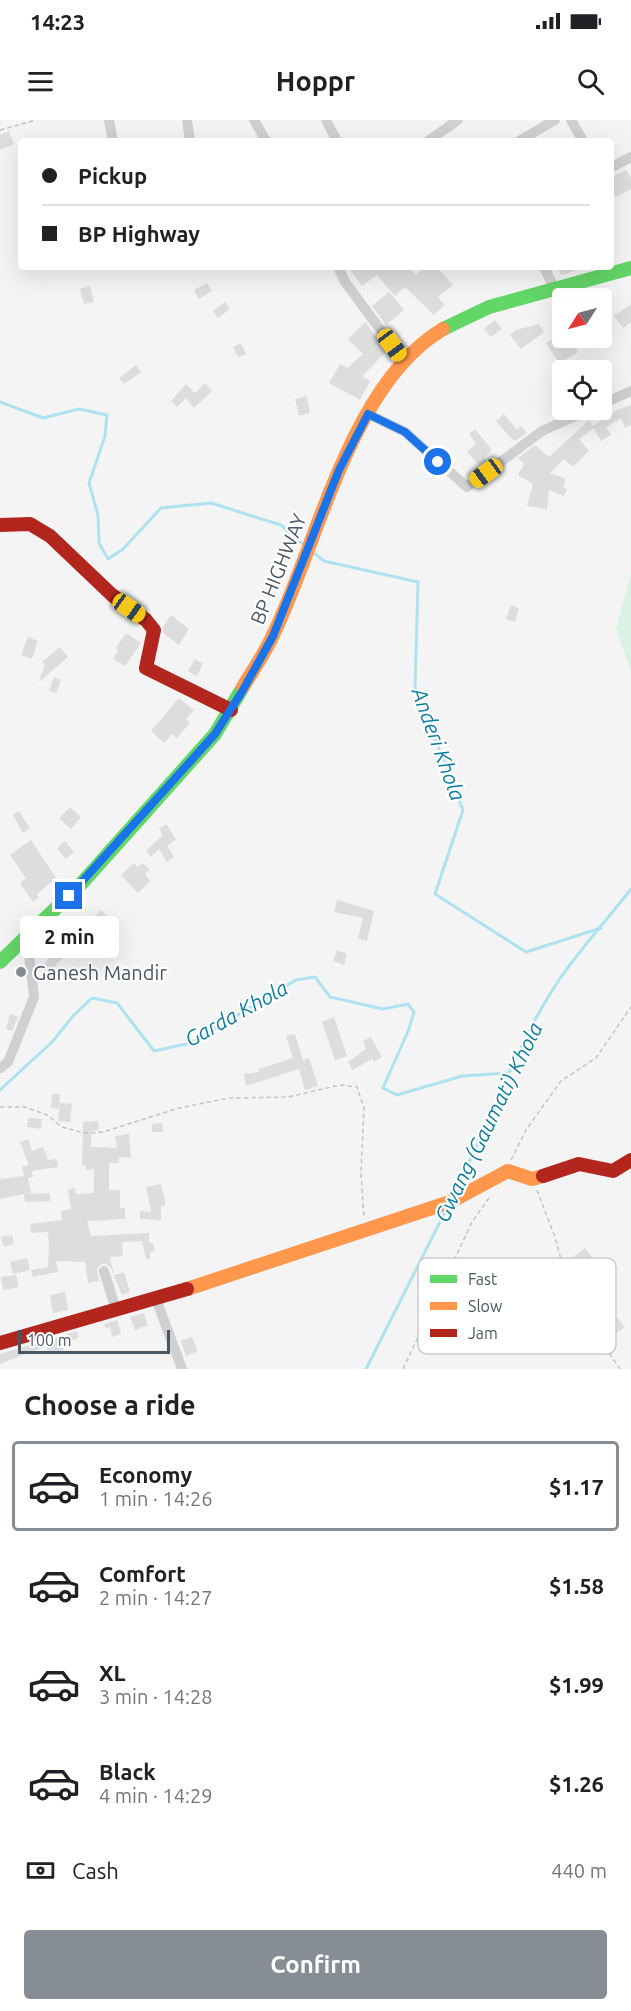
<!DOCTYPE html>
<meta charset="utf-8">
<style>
:root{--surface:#fff;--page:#f2f2f2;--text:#202124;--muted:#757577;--line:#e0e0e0;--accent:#868d94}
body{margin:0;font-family:Ubuntu,sans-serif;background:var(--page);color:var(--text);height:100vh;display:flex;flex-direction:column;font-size:22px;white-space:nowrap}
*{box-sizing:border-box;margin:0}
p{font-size:20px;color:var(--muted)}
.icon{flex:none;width:33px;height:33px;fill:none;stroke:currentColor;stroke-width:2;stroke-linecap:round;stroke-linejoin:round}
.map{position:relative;height:1249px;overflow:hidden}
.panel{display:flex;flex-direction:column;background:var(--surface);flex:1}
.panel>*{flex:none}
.hud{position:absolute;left:18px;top:18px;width:596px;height:132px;border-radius:6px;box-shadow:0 6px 24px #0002;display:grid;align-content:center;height:132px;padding:0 24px;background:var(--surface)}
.needle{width:39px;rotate:234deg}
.tools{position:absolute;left:552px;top:168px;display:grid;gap:12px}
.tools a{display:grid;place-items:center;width:60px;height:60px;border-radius:6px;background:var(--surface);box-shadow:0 6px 24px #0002;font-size:30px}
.scale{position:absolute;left:18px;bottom:15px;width:152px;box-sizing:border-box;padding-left:6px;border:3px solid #4a5661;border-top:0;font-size:16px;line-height:21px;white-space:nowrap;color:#4a5661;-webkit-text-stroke:4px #fff;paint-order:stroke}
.end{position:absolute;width:27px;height:27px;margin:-14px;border:8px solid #1a73e8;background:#fff;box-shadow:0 0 0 3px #fff}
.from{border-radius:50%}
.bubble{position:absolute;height:42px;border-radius:6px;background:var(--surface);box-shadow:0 6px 24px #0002;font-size:20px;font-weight:700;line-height:42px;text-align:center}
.car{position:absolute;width:18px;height:36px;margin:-18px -9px;border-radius:8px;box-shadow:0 0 4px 2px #0007;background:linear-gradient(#f5c518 24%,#345 0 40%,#f5c518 0 76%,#345 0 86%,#f5c518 0)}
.hud b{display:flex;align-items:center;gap:21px;height:57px;font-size:22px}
.hud b+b{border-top:2px solid var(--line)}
.hud i{width:15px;height:15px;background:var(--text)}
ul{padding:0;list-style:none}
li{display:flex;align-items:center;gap:18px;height:90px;margin:0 12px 9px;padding:0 12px;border:3px solid transparent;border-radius:6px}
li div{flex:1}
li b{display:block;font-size:22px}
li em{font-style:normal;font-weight:700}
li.selected{border-color:var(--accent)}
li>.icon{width:54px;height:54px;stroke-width:1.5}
h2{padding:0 24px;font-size:27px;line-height:72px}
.pay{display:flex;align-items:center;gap:15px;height:66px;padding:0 24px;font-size:22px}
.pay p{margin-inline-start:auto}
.button{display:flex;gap:12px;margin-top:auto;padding:12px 24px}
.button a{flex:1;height:69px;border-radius:6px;background:var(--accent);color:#fff;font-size:24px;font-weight:700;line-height:69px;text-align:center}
.status{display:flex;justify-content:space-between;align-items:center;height:42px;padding:0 30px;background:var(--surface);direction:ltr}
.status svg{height:16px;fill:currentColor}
header{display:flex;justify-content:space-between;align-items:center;height:78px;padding:0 24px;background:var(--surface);font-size:27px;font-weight:700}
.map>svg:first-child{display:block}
.green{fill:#d9f2e3}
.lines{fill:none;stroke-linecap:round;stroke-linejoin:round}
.stream{stroke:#aee2f0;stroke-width:3}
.building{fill:#ddddde}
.path{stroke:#bcc7c4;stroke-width:1.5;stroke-dasharray:4.5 3;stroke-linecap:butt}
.street{stroke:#ced0d2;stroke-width:10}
.fast{stroke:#63d668;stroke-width:14}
.slow{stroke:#ff974d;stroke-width:14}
.jam{stroke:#b3261e;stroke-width:14}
.route{stroke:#1a73e8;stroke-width:8}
.poi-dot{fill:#868d94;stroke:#fff;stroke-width:2}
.labels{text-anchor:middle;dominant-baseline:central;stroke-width:4.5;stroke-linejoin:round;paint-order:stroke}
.street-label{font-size:20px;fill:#4a5661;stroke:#fff}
.poi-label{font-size:20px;fill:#4a5661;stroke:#fff;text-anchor:start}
.water-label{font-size:21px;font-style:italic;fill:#0c7c9b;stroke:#fff}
.key{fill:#fff;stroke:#c9ccd0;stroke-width:1.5}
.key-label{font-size:16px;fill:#4a5661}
</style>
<div class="status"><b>14:23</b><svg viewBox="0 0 49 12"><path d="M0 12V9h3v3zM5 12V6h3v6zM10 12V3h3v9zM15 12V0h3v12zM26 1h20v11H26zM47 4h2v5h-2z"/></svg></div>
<header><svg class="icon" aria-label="menu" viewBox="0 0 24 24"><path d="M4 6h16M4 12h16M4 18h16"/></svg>Hoppr<svg class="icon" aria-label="search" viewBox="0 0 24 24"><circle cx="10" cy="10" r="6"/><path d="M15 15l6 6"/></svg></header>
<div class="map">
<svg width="631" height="1249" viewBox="0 0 631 1249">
<rect width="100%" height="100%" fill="#f4f4f4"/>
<!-- green -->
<path class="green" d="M631 453V552L616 509Z"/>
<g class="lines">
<!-- stream -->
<g class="stream">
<path d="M0 282 43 298 79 289 107 295 105 316 89 363 98 395 99 423 108 439 123 429 161 388 211 383 281 405 302 423"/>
<path d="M314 433 324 441 418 462 415 568 463 690 435 774 526 832 601 808"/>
<path d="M0 970 52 922 74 895 92 878 117 883 154 931 191 923 296 860 315 857 330 877 383 889 408 884 414 892 409 909 383 968 397 975 462 956 508 953"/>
<path d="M454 1073C490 1004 514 928 557 863 579 830 607 800 631 769"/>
<path d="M366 1249 446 1090"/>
</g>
</g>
<!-- building -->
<g class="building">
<path d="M9 11 14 24 0 30V15Z"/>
<path d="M626 50 631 58V69L616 77 610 68V58Z"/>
<path d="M348 147H409L416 155 424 147H437L453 165 438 177 445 185 434 195 405 167 395 176 377 155 362 166Z"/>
<path d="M557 147H589L561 155Z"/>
<path d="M207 163 212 171 199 179 194 170Z"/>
<path d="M90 166 94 182 84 184 80 169Z"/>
<path d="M389 172 404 190 386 205 372 186Z"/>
<path d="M225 182 230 189 218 198 213 191Z"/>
<path d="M631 184V202L623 208 614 196Z"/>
<path d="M495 200 502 209 491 217 484 209Z"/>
<path d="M365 202 387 231 362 256 370 261 360 280 329 263 340 244 348 248 363 234 348 219Z"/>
<path d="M539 204 544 212 521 229 510 215 516 210Z"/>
<path d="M562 213V218H569L578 232 559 243 546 223Z"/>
<path d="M241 223 246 234 238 237 233 227Z"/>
<path d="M136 245 141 252 124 264 119 258Z"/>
<path d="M205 263 212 271 194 288 186 278 177 287 171 281 186 264 195 273Z"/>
<path d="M307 276 310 293 299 296 295 279Z"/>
<path d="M631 285V305L625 308 621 298 606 307 611 315 601 321 594 308 579 319 589 331 573 347 564 339 550 353 566 359 563 367 567 369 564 376 549 370 547 389 527 386 533 364 518 355 524 344 518 338 535 325 549 337 589 300 593 306 617 290Z"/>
<path d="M504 294 517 310 521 306 527 313 515 321 508 315 496 301Z"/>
<path d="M475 309 492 330 484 338 487 341 481 347 467 332 476 323 469 314Z"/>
<path d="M511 485 519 488 515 502 506 499Z"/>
<path d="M171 495 189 509 179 525 163 513V507Z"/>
<path d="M126 513 141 523 125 546 113 539 118 530 116 528Z"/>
<path d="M28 517 38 521 32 539 21 535Z"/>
<path d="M60 527 68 537 39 562 45 544 42 542Z"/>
<path d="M195 539 203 544 197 556 188 551Z"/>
<path d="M54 557 61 560 56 573 49 571Z"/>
<path d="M179 578 194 590 186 599 190 603 177 618 172 614 164 623 151 611Z"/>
<path d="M70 687 81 697 71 709 59 698Z"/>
<path d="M19 691 30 708 23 713 13 695Z"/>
<path d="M166 704 176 719 167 726 174 737 167 742 159 729 151 737 146 731 163 715 159 709Z"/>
<path d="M31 720 56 758 37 774 39 777 33 782 20 763 26 758 10 735Z"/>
<path d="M65 721 74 732 66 739 57 728Z"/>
<path d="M134 743 138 747 143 743 150 750 145 754 150 761 138 773 121 755Z"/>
<path d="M337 780 374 791 367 821 358 819 363 798 334 792Z"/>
<path d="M101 790 113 802 97 817 93 813 65 835 47 855 40 848 49 839 46 835 83 808Z"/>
<path d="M337 830 347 834 344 845 333 841Z"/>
<path d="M10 894 18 897 12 911 6 909Z"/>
<path d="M334 897 347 936 335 940 322 902Z"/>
<path d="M295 914 303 940 309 938 318 966 305 970 299 949 246 966 244 954 259 952V949L293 938 286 916Z"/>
<path d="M371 917 382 937 374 942 372 939 352 950 348 942 366 929 363 921Z"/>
<path d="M52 974H60L59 989 51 988Z"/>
<path d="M60 983 72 984 70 1002 58 1001Z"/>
<path d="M28 998 42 999 41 1009 27 1007Z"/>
<path d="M98 1001 99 1010 91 1011V1027L117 1028 115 1016 129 1014 131 1038 119 1037V1043H109V1070H120V1088H125V1099L87 1101 91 1116 149 1113V1123H153L155 1131 150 1132V1139H146L142 1121 122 1122 123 1136 110 1137 114 1155 124 1152 130 1172 122 1175 111 1148 106 1144H101L97 1149 99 1161 88 1163 85 1142 56 1141 58 1152 33 1157 31 1150 48 1147 49 1123 48 1112 31 1113 30 1104 62 1100 61 1091 71 1089 68 1069 75 1068 76 1074 94 1073V1049L86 1050 85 1045H82L83 1002Z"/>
<path d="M162 1003 163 1012H152V1004Z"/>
<path d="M28 1019 32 1031 43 1027 48 1040 57 1039 58 1047 32 1051 33 1057 28 1058 31 1073 24 1074 50 1073V1081L25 1082 24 1074 0 1079V1059L24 1056 22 1047 29 1045 20 1022Z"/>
<path d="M161 1064 166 1085 161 1086V1100L140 1099V1091L151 1092 146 1067Z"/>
<path d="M12 1115 14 1124 4 1127 1 1117Z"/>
<path d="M585 1128 599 1147 588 1154 574 1136Z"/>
<path d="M27 1138 30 1150 13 1154 10 1142Z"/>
<path d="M16 1155 19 1167 3 1170 1 1157Z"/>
<path d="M65 1172 68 1190 53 1193 50 1175Z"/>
<path d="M144 1193 148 1205 135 1210 130 1197Z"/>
<path d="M618 1198 625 1207 614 1215 608 1206Z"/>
<path d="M117 1200 121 1214 112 1217 110 1207 106 1209 104 1204Z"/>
<path d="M77 1211 79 1218 62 1223 64 1230 49 1234 46 1226 0 1244V1234Z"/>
<path d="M192 1217 198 1231 186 1236 181 1221Z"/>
</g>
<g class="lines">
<!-- path -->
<g class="path">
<path d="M0 10 36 0"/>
<path d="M0 987H25L47 995 62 1007 84 1013 103 1012 179 988 229 978 288 977 340 965 357 967 364 988 361 1053 364 1097"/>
<path d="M511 1040 526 1010 561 961 596 938 631 887"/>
<path d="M537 1070 555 1117 566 1158 594 1200 604 1226 620 1249"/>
<path d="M403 1249 472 1102 491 1075"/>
</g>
<!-- street -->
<g class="street">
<path d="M109 0 113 21"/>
<path d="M187 0 190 21"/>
<path d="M254 0 266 21"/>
<path d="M326 0 337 21"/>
<path d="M571 0 583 21"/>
<path d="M428 21 458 0"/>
<path d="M519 21 555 0"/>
<path d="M610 48 631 37"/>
<path d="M338 147 345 162 403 240"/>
<path d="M544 147 555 170"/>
<path d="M602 284 631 271"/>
<path d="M368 294 405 312 467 367 542 311 589 290"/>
<path d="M0 948 8 942 34 877 27 817"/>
<path d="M104 1151 116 1190"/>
<path d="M156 1179 182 1249"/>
</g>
<!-- fast -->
<g class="fast">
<path d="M443 209 489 187 631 148"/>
<path d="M0 842 82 763 215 614 243 567"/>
</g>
<!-- slow -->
<g class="slow">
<path d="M243 567C253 550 265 533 273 515 318 423 350 264 443 209"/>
<path d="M187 1169 450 1082 508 1051 532 1059 543 1056"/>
</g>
<!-- jam -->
<g class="jam">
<path d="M0 405 30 404 50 416 112 475 146 500 154 510 146 548 231 590"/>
<path d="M543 1056 579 1044 613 1051 631 1040"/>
<path d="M0 1223 187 1169"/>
</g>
</g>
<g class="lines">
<!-- route -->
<path class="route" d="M69 776 215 614 243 570 273 516 339 350 368 294 405 312 438 342"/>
</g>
<!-- markers -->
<circle class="poi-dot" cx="21" cy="852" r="6"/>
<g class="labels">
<!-- street labels -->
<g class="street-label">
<text transform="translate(278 449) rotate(-68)">BP HIGHWAY</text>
</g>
<!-- poi labels -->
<g class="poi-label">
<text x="33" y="852">Ganesh Mandir</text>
</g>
<!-- water labels -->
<g class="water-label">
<text transform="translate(439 624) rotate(70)">Anderi Khola</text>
<text transform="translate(236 893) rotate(-29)">Garda Khola</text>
<text transform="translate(488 1002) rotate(-64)">Gwang (Gaumati) Khola</text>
</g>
</g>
<!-- legend -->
<rect x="418" y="1138" width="198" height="96" rx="9" class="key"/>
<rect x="430" y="1155" width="27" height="8" fill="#63d668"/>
<rect x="430" y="1182" width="27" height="8" fill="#ff974d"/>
<rect x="430" y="1209" width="27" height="8" fill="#b3261e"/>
<g class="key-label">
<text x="468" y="1165">Fast</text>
<text x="468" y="1192">Slow</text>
<text x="468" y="1219">Jam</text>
</g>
</svg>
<div class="tools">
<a><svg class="needle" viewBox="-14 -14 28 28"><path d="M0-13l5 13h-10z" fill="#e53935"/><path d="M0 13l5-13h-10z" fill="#757577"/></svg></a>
<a><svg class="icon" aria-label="locate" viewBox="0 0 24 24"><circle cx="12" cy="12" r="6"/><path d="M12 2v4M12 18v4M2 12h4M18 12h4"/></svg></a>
</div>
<div class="scale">100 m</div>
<i class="end from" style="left:438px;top:342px"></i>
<i class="end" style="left:69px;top:776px"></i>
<div class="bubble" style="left:20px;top:796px;width:99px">2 min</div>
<i class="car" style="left:392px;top:225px;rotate:143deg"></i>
<i class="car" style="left:486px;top:353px;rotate:234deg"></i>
<i class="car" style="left:129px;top:488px;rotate:125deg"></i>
<div class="hud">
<b><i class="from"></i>Pickup</b>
<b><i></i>BP Highway</b>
</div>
</div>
<section class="panel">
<h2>Choose a ride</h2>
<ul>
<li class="selected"><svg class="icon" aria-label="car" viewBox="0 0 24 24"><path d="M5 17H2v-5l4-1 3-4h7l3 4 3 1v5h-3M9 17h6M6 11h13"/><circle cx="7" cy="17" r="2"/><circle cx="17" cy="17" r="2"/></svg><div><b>Economy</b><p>1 min · 14:26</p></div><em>$1.17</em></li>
<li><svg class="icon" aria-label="car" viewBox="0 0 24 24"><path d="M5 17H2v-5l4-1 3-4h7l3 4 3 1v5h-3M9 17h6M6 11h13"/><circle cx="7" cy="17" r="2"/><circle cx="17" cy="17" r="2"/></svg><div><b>Comfort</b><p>2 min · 14:27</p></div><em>$1.58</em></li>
<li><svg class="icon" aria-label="car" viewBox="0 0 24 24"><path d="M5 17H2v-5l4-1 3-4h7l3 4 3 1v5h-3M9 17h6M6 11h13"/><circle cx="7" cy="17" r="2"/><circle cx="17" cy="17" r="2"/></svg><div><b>XL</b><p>3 min · 14:28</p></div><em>$1.99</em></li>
<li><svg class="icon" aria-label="car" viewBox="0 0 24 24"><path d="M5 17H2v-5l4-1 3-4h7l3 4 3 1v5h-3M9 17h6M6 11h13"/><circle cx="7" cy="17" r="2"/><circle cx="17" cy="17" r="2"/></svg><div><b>Black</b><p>4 min · 14:29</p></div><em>$1.26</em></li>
</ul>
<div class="pay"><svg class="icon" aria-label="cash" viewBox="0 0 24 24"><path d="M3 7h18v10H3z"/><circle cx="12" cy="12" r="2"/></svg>Cash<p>440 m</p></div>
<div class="button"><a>Confirm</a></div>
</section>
